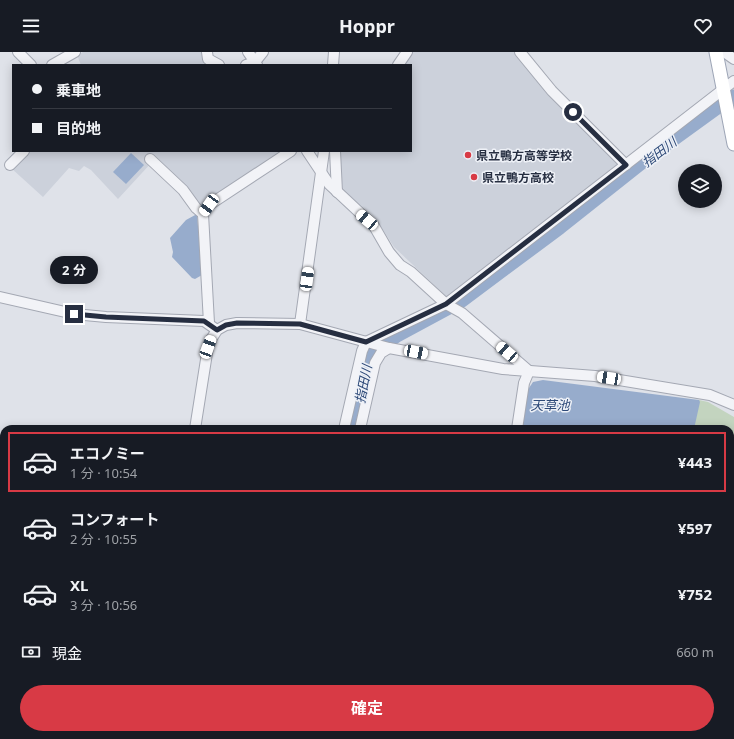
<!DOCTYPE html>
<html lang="ja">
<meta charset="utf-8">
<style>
:root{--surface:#171b24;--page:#20242c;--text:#f1f3f6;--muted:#9ea1a6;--line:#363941;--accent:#d83a45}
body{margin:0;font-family:"Noto Sans","Noto Sans JP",sans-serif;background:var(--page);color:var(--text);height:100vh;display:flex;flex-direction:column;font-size:15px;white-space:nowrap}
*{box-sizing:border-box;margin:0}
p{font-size:13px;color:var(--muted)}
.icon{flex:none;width:22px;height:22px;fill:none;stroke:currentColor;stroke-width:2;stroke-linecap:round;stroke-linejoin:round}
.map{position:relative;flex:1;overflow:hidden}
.side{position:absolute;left:0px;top:373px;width:734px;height:314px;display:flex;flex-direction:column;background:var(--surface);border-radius:12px 12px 0 0;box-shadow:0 2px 10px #0003}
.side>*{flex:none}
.guide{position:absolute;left:12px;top:12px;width:400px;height:88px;border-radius:0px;box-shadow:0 2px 10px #0003;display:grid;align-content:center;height:88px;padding:0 20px;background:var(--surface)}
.controls{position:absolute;left:678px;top:112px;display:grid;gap:8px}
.controls a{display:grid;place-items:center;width:44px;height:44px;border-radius:50%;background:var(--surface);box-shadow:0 2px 10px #0003;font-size:20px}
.end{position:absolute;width:18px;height:18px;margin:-9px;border:5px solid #262e41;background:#fff;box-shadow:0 0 0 2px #fff}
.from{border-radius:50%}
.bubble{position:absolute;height:28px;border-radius:14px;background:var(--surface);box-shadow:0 2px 10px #0003;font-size:13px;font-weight:700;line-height:28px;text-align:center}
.car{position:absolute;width:12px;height:24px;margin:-12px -6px;border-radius:5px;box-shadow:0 0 3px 1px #0007;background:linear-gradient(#fff 24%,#345 0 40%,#fff 0 76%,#345 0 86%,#fff 0)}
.guide b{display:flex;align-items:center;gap:14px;height:38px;font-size:15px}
.guide b+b{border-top:1px solid var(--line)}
.guide i{width:10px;height:10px;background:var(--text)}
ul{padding:7px 0 0;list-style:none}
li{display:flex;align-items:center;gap:12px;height:60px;margin:0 8px 6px;padding:0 12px;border:2px solid transparent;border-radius:0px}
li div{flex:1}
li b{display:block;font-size:15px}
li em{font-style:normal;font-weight:700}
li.active{border-color:var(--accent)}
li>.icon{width:36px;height:36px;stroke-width:1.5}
.pay{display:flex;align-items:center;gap:10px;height:44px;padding:0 20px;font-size:15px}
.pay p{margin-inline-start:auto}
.action{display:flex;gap:8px;margin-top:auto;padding:8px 20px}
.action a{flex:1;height:46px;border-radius:24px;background:var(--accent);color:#fff;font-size:16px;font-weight:700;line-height:46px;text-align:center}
header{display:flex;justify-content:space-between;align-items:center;height:52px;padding:0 20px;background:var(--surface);font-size:18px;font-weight:700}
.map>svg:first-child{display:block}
.built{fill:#ccd1db}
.green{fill:#c3d4bf}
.water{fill:#97accc}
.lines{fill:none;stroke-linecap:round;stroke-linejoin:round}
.river{stroke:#97accc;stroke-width:13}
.minor-casing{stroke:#a4a8b3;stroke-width:12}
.major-casing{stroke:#9da5b6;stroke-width:15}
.minor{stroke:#f2f3f7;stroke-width:10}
.major{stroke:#fff;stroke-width:13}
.route{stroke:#262e41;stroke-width:5}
.poi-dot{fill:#d83a45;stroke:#eef1f7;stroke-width:1.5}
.labels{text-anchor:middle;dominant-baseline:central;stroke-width:3;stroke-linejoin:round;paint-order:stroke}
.poi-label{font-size:12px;font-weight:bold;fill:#262e41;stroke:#eef1f7;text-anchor:start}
.water-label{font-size:13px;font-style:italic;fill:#2d4978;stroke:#eef1f7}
</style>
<header><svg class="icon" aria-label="menu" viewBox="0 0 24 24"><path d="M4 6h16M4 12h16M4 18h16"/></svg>Hoppr<svg class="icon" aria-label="heart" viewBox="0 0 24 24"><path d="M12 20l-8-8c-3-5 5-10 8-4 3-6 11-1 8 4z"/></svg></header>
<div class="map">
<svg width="734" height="687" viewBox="0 0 734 687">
<rect width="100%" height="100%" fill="#dfe2e9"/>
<!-- built -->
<g class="built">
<path d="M83 0H203V6L209 13H81L77 3Z"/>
<path d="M410 0H516L623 113 449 247 394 195 380 173 371 162 343 138 338 99H411V13H401Z"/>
<path d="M27 99H285L202 155 153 109 118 147 91 118 84 114 79 119 69 116 43 145 11 116Z"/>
</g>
<!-- green -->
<g class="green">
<path d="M699 348 708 350 734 365V687H619L621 683H730V377H692Z"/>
<path d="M0 386 4 388V526L0 525Z"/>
</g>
<!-- water -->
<g class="water">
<path d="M131 101 144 113 126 132 113 120Z"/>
<path d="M197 162 202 223 195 227 192 226 172 205 173 200 170 186 186 168Z"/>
<path d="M543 328 699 348 700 350 694 377H521L527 339 533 330Z"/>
</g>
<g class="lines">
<!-- river -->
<g class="river">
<path d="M354 377 368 305 397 284 462 249 560 176 647 107 734 44"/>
<path d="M243 687 245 683"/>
</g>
<!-- minor casing -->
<g class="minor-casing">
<g id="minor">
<path d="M18 0 31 13"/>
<path d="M207 0 208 7 219 13"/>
<path d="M248 0 257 13"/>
<path d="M520 0 552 39 626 113"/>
<path d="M724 0 734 7"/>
<path d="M52 13 75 0"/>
<path d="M246 13 255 10 263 0"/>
<path d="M333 13 334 0"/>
<path d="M398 13 407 0"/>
<path d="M307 99 329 132 374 174 389 200 400 213 411 220 446 252 462 261 529 319 524 331 517 377"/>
<path d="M335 99 337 140"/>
<path d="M150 107 183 138 196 156 203 162"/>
<path d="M10 113 24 99"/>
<path d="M0 245 74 262 106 265 204 269 217 278"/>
<path d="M209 271 203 162 209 153 291 99"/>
<path d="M300 272 324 99"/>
<path d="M195 377 208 295 212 286 217 278 226 273 237 271 300 272 389 296 503 317 595 324 710 343 734 353"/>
<path d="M344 377 362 299 366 290 446 252 734 29"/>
<path d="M360 377 375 311 381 301 389 296"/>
<path d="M0 588H4"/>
<path d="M0 673 4 674"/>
<path d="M6 683 7 687"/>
<path d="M16 683 21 687"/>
<path d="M116 687 118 683"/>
<path d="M237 687 239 683"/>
<path d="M251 687V683"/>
<path d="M548 687V683"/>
</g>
</g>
<!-- major casing -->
<g class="major-casing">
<path id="major" d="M716 0 734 92"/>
</g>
<!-- minor -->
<use href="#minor" class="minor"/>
<!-- major -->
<use href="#major" class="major"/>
</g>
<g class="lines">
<!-- route -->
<path class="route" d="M74 262 106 265 204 269 217 278 226 273 237 271 300 272 366 290 446 252 626 113 573 60"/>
</g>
<!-- markers -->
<g class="poi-dot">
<circle cx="468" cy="103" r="4"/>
<circle cx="474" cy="125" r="4"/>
</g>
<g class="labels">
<!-- poi labels -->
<g class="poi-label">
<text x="476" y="103">県立鴨方高等学校</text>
<text x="482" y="125">県立鴨方高校</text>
</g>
<!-- water labels -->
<g class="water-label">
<text transform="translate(659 100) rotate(-37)">指田川</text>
<text transform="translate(363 332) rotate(-79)">指田川</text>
<text x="550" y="353">天草池</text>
</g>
</g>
</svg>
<div class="controls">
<a><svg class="icon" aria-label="layers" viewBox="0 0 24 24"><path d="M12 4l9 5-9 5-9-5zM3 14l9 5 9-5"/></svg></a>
</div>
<i class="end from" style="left:573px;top:60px"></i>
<i class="end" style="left:74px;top:262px"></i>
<div class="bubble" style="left:50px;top:204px;width:48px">2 分</div>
<i class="car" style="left:209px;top:153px;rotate:216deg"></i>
<i class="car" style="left:367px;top:168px;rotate:310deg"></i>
<i class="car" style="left:307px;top:227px;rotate:8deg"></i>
<i class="car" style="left:208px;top:295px;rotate:20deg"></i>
<i class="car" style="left:416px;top:300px;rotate:101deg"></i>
<i class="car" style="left:507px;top:300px;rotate:311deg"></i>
<i class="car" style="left:609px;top:326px;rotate:279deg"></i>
<div class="guide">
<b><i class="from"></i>乗車地</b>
<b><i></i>目的地</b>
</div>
<section class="side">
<ul>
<li class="active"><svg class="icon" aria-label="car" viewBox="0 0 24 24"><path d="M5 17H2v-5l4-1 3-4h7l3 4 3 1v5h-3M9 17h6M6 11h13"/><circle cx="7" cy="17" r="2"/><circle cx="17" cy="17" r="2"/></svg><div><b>エコノミー</b><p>1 分 · 10:54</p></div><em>¥443</em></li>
<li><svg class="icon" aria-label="car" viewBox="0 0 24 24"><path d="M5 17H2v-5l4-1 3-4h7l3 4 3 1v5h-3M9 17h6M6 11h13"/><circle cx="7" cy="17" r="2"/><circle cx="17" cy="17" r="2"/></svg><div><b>コンフォート</b><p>2 分 · 10:55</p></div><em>¥597</em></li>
<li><svg class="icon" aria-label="car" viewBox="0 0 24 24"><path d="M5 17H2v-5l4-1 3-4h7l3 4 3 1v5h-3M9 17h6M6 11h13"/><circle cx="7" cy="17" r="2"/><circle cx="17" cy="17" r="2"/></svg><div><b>XL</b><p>3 分 · 10:56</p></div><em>¥752</em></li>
</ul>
<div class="pay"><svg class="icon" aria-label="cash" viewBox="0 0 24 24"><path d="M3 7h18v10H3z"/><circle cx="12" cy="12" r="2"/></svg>現金<p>660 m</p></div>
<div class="action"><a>確定</a></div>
</section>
</div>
